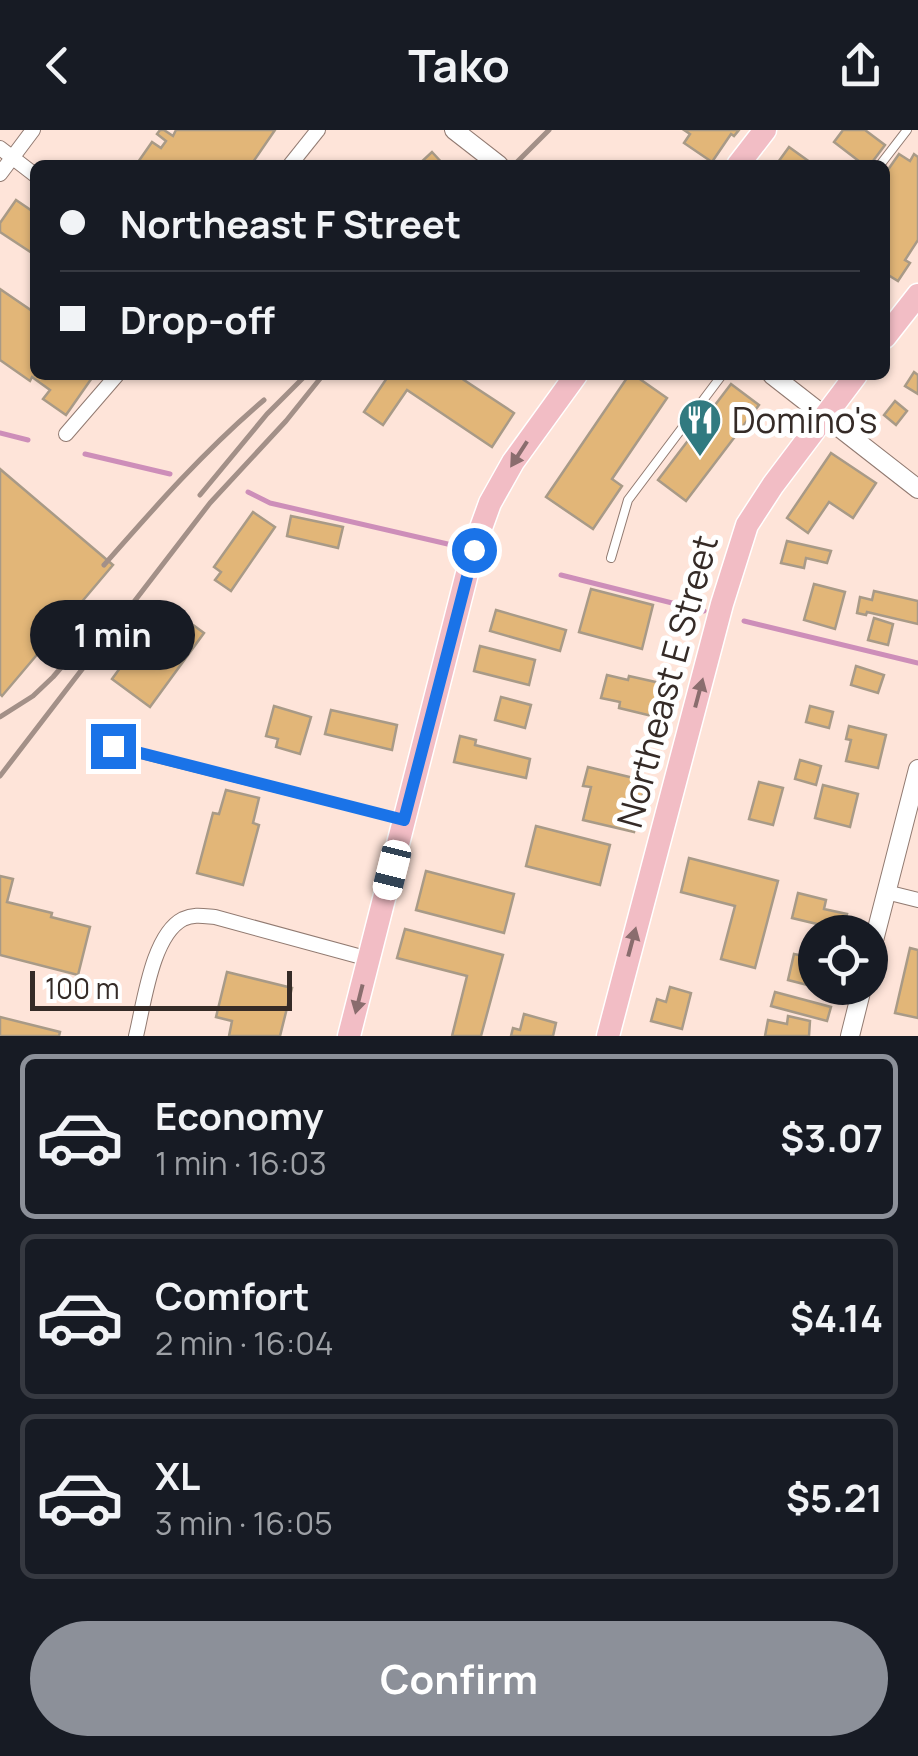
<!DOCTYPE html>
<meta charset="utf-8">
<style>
:root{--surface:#171b24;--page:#242831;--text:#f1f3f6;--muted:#9ea1a6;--line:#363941;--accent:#8c9099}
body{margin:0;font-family:Manrope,sans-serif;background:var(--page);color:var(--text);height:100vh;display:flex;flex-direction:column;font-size:38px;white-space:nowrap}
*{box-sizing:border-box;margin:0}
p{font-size:32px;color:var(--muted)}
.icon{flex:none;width:55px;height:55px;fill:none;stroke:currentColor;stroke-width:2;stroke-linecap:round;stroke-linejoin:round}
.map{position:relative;height:906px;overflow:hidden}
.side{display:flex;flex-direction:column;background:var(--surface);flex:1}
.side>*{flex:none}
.top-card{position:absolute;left:30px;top:30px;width:860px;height:220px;border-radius:15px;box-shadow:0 2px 8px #0004;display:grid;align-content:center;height:220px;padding:0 30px;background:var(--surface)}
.fabs{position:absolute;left:798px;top:785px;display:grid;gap:20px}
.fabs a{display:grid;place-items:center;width:90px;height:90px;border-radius:50%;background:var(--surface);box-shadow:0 2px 8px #0004;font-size:50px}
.scale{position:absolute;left:30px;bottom:25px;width:262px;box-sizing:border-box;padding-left:10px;border:5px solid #352b27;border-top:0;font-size:28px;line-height:35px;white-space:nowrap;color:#352b27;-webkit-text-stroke:8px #fff;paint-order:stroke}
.end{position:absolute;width:45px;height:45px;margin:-22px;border:12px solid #1a73e8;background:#fff;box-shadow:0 0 0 5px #fff}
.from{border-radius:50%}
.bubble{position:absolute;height:70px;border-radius:35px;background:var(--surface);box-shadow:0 2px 8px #0004;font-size:32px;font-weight:700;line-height:70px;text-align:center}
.car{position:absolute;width:30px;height:60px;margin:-30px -15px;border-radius:12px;box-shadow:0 0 8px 2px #0007;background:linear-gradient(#fff 24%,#345 0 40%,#fff 0 76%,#345 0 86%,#fff 0)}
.top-card b{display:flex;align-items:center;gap:35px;height:95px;font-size:38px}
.top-card b+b{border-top:2px solid var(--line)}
.top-card i{width:25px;height:25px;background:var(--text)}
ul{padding:18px 0 0;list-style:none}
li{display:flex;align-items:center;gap:30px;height:165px;margin:0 20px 15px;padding:0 10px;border:5px solid var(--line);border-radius:15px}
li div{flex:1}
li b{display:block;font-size:38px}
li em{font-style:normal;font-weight:700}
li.on{border-color:var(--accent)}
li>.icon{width:90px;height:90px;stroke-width:1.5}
.cta{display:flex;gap:20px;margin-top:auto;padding:20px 30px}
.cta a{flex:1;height:115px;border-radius:60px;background:var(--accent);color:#fff;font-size:40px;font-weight:700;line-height:115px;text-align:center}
header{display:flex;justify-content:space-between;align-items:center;height:130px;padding:0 30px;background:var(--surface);font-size:45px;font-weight:700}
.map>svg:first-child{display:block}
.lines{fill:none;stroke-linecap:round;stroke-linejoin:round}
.stream{stroke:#cd8eb9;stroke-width:5}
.building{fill:#e2b678;stroke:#a89a87;stroke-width:2.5}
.service-casing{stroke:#917a71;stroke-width:10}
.minor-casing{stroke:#917a71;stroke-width:16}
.tertiary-casing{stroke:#917a71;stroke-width:20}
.primary-casing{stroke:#fff;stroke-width:25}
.service{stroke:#fff;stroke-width:8}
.minor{stroke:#fff;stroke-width:14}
.tertiary{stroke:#fff;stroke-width:18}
.primary{stroke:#f2bdc5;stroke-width:22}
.rail{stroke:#a39088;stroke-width:5}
.oneway{fill:#8a6d6e}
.route{stroke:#1a73e8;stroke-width:12}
.labels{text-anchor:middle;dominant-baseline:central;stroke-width:10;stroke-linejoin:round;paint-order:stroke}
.poi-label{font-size:35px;fill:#352b27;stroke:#fff;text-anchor:start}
.street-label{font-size:35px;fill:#352b27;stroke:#fff}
</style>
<header><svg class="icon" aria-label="back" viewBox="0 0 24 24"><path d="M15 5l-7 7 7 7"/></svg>Tako<svg class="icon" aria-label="share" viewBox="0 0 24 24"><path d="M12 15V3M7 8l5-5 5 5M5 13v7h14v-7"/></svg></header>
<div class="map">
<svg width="918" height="906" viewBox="0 0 918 906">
<rect width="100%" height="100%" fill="#fee4d9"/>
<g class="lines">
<!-- stream -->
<g class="stream">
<path d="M0 303 28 310"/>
<path d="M85 324 170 344"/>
<path d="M248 362 270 373 452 415"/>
<path d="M561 445 704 481"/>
<path d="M744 491 918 533"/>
</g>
</g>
<!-- building -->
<g class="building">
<path d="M160 0H164L173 6 176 0H275L251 35H136L152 12 161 18 166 11 157 4Z"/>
<path d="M684 0H739L734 6 731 4 712 32 684 13 690 4Z"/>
<path d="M843 0H865L885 15 870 35H864L834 12Z"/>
<path d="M789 17 814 35H776Z"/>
<path d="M432 22 444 35H418Z"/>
<path d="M899 24 910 31 914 24 918 27V110L905 130 910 133 898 151 885 143V44Z"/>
<path d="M16 70 35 83V125L0 102V93Z"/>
<path d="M0 159 35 183V245H94L66 285 43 269 50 260 32 247 30 251 0 230Z"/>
<path d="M914 242 918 245V264L905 256Z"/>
<path d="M389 245H462L466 248 464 250 514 283 492 317 407 260 383 295 364 282Z"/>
<path d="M629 245H634L667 268 612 349 622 356 593 399 546 367Z"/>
<path d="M731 254 759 275 686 371 658 350Z"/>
<path d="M895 271 907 281 896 295 884 285Z"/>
<path d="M831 323 876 353 853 388 829 372 808 403 787 388Z"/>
<path d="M0 339 113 435 2 566 0 564Z"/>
<path d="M253 382 275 397 231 461 215 450 221 442 214 437Z"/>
<path d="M291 386 343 397 338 418 287 406Z"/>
<path d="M787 411 831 421 827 433 806 428 804 438 781 433Z"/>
<path d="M814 454 845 462 835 499 804 490Z"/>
<path d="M591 459 653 475 642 519 579 502Z"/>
<path d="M874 461 918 471V494L867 482 866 485 857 483 860 467 872 470Z"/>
<path d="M166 475 204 503 150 577 112 549Z"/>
<path d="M496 480 566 500 560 521 490 501Z"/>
<path d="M874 488 893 494 888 515 868 510Z"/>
<path d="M480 516 535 530 529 555 474 541Z"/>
<path d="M856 536 884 545 878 563 851 555Z"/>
<path d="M607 545 628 550 629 546 660 553 652 586 619 578 620 572 601 568Z"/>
<path d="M501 567 531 575 525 598 495 590Z"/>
<path d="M274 576 311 587 300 624 276 617 278 609 266 606Z"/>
<path d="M810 576 833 582 829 598 806 592Z"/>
<path d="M331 580 397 595 392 620 325 604Z"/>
<path d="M849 596 886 605 878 638 846 631 851 610 846 609Z"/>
<path d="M460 606 476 610 475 615 530 629 526 648 454 632Z"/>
<path d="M800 630 821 636 816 655 795 649Z"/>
<path d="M588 637 646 651 634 702 583 690 591 657 583 656Z"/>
<path d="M759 652 783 658 773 695 749 689Z"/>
<path d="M823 655 858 664 850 697 815 688Z"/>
<path d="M226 660 259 668 253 693 259 695 243 755 197 743 213 683 219 684Z"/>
<path d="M536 696 610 715 600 755 526 736Z"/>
<path d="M689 728 778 751 755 838 721 829 735 776 681 762Z"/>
<path d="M426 741 514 764 504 803 416 780Z"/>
<path d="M0 746 13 749 7 772 52 783 51 787 90 797 78 845 0 825Z"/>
<path d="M798 763 826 770 824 779 847 784 842 802H815V857L788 850 794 824 809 827 817 794 792 788Z"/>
<path d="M405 799 503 825 481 906H452L467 846 397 828Z"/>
<path d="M910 818 918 820V888L895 883Z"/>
<path d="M227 842 292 858 280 906H229L232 891 216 887Z"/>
<path d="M670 857 691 863 682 899 651 891 657 869 666 872Z"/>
<path d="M775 862 831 877 827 891 771 876Z"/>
<path d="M524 884 556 893 553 906H511L513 898 520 900Z"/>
<path d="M788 886 810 891 809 906H765L768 890 787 894Z"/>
<path d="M0 887 60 902 59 906H0Z"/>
</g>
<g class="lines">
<!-- service casing -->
<g class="service-casing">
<g id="service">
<path d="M880 35 907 0"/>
<path d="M611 428 628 370 722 245"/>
<path d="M113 617 400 689"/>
</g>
</g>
<!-- minor casing -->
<g class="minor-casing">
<g id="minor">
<path d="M0 18 35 45"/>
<path d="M290 35 318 0"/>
<path d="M0 44 33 0"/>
<path d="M66 304 117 245"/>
<path d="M886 762 918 770"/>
<path d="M136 906C144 874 152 805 183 789 194 784 203 786 215 787L369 829"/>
</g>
</g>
<!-- tertiary casing -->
<g class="tertiary-casing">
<g id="tertiary">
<path d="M454 0 499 35"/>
<path d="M772 245 918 359"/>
<path d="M870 826 918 639"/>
<path d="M850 906 862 858"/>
</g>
</g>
<!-- primary casing -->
<g class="primary-casing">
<g id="primary">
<path d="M738 35 765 0"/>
<path d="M885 207 918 165"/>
<path d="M349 906 473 420 490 373 513 332 576 245"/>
<path d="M608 906 722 474 747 395 773 355 856 245"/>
</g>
</g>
<!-- service -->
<use href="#service" class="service"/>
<!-- minor -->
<use href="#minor" class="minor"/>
<!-- tertiary -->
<use href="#tertiary" class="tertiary"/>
<!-- primary -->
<use href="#primary" class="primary"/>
<!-- rail -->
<g class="rail">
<path d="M514 35 549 0"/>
<path d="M200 365 267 284 306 245"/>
<path d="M104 435C155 377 205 320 264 270"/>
<path d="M0 587 33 566 53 547 102 490"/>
<path d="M0 646 210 373 286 291 323 245"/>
</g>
</g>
<!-- one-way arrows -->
<defs><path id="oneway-solid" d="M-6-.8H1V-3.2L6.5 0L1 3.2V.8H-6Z" transform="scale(2.5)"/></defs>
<g class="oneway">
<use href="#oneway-solid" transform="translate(519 324) rotate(123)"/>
<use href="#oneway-solid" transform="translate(699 563) rotate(-75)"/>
<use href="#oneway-solid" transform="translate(632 812) rotate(-75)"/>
<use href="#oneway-solid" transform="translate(359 869) rotate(104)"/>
</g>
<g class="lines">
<!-- route -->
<path class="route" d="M113 616 404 690 474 420"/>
</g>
<!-- icons -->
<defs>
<g id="restaurant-pin" transform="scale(2.25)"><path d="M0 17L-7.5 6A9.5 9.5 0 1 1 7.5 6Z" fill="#317a80" stroke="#fff"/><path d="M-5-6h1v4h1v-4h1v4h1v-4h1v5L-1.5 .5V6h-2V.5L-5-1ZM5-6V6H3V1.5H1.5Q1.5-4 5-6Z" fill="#fff"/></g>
</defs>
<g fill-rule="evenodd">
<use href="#restaurant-pin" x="700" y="290"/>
</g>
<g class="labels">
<!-- poi labels -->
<g class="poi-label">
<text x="732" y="290">Domino's</text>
</g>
<!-- street labels -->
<g class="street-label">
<text transform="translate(667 551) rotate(-75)">Northeast E Street</text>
</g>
</g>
</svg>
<div class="fabs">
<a><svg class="icon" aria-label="locate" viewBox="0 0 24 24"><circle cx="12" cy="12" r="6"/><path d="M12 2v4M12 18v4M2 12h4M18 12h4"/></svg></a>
</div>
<div class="scale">100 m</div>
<i class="end from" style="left:474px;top:420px"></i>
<i class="end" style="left:113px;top:616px"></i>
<div class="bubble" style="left:30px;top:470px;width:165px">1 min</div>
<i class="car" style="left:392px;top:740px;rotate:194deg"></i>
<div class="top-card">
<b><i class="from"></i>Northeast F Street</b>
<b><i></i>Drop-off</b>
</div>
</div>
<section class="side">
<ul>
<li class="on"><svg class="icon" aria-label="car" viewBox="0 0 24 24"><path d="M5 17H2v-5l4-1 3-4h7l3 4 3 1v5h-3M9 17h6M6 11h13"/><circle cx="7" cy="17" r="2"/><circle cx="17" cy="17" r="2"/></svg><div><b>Economy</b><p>1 min · 16:03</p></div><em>$3.07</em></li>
<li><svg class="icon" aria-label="car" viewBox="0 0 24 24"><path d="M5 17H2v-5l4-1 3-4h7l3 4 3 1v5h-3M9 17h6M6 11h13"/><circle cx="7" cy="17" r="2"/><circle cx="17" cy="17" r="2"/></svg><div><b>Comfort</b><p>2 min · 16:04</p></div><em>$4.14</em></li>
<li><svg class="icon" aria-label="car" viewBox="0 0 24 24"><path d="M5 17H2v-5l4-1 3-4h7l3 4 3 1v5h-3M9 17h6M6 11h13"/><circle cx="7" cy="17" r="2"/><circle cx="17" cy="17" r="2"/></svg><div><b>XL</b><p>3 min · 16:05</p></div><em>$5.21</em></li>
</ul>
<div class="cta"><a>Confirm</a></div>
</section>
